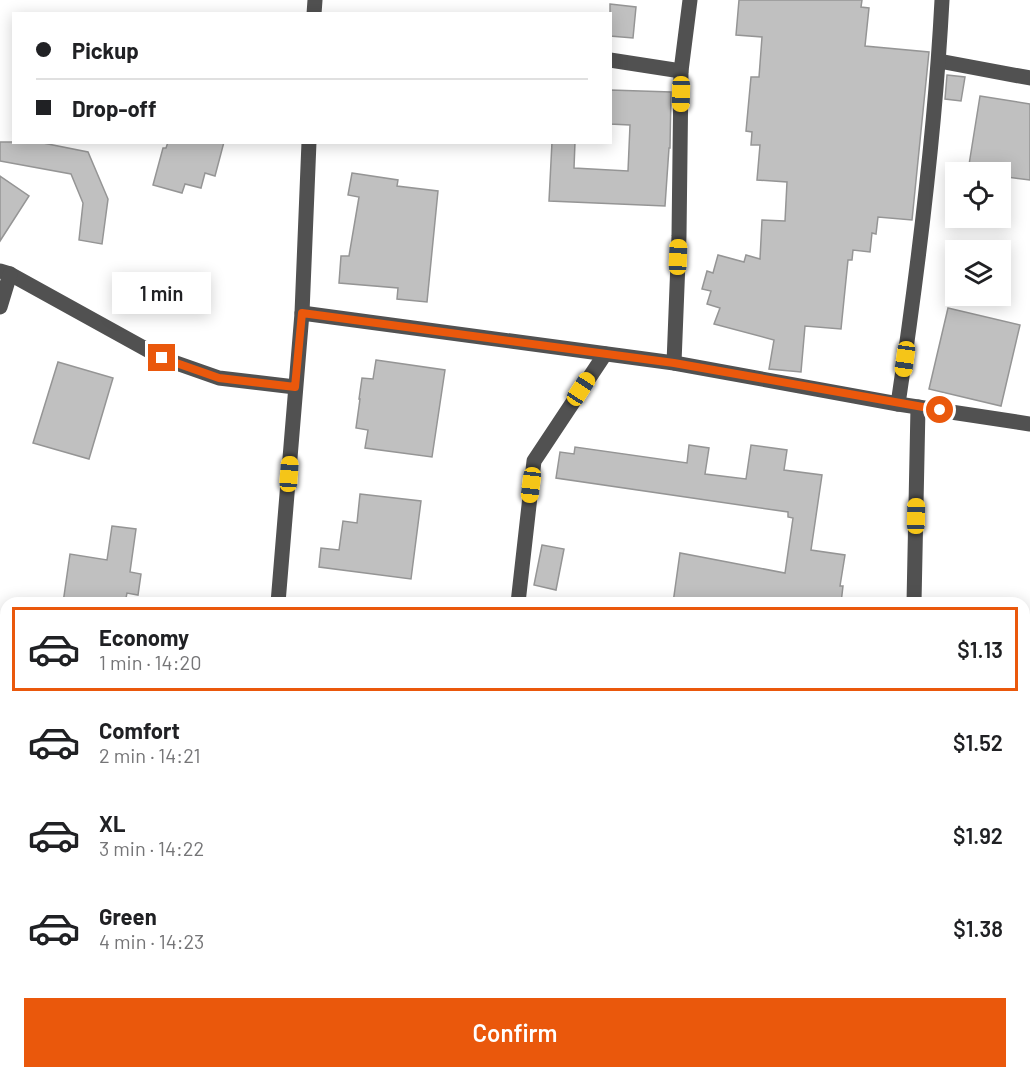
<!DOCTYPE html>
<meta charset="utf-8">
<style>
:root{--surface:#fff;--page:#f2f2f2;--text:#202124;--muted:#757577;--line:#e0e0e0;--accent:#ea580c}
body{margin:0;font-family:Barlow,sans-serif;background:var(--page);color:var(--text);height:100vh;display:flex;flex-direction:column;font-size:22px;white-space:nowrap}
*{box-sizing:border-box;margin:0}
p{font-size:20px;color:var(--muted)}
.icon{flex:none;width:33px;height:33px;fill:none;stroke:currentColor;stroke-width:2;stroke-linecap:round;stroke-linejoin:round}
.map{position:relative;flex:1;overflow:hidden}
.drawer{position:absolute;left:0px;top:597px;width:1030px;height:482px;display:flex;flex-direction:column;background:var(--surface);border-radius:18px 18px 0 0;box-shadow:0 3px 15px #0003}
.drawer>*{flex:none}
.hud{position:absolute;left:12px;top:12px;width:600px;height:132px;border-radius:0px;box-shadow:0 3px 15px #0003;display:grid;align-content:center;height:132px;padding:0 24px;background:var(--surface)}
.fabs{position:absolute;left:945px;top:162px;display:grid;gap:12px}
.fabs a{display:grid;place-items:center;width:66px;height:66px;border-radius:0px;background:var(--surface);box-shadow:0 3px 15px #0003;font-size:30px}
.end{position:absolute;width:27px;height:27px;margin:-14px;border:8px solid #ea580c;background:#fff;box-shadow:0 0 0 3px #fff}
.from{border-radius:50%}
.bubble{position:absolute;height:42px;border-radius:0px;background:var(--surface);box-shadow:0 3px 15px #0003;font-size:20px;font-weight:600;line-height:42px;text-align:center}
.car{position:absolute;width:18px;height:36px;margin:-18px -9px;border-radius:8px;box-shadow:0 0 4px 2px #0007;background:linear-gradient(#f5c518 24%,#345 0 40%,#f5c518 0 76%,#345 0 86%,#f5c518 0)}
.hud b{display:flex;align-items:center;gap:21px;height:57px;font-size:22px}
.hud b+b{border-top:2px solid var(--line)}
.hud i{width:15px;height:15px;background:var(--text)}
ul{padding:10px 0 0;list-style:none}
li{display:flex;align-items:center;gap:18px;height:84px;margin:0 12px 9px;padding:0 12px;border:3px solid transparent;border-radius:0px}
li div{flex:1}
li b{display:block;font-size:22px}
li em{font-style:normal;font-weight:600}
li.on{border-color:var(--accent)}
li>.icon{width:54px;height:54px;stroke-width:1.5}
.button{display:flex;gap:12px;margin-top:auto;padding:12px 24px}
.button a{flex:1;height:69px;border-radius:0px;background:var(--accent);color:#fff;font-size:24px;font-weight:600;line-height:69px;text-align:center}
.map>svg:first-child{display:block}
.building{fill:#c0c0c0;stroke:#959595;stroke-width:1.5}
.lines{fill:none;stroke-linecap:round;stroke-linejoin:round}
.minor{stroke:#515151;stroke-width:15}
.route{stroke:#ea580c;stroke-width:8}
</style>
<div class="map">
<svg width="1030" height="1078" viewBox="0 0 1030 1078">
<rect width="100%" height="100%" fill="#fff"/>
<!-- building -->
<g class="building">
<path d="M739 0H862L861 7 869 8 865 46 929 52 912 220 878 217 876 234 872 233 870 252 853 250 852 260H848L841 329 805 326 801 372 769 369 774 340 714 324 720 308 707 304 711 291 702 289 707 271 713 273 718 255 744 262 746 255 760 259 762 220 785 221 787 182 757 180 760 145H751L752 132 746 131 751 77H759L762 37 736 35Z"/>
<path d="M610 4 636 7 633 38 610 36Z"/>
<path d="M947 75 965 77 961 101 945 99Z"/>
<path d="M610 90 671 92 670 148H669L665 206 549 201 552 142H575L574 168 628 171 630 125 610 124Z"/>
<path d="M980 96 1030 104V180L1000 176V172L968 171Z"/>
<path d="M0 142H38L88 152 108 199 102 244 79 240 83 203 71 174 0 161Z"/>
<path d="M168 142H224L215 176 205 173 201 188 185 184 182 193 153 185 163 148H166Z"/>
<path d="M352 173 398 180 397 186 438 191 427 302 397 299 398 288 339 283 341 256H349L359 197 348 195Z"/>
<path d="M0 176 29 196 0 241Z"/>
<path d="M948 308 1020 325 1001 406 929 389Z"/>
<path d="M376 360 445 370 432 457 365 448 368 430 356 428 360 399H359L362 378 373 379Z"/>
<path d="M58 362 113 378 89 459 33 443Z"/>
<path d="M689 445 709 448 705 474 746 479 751 445 787 450 784 470 822 475 811 550 845 555 840 586H843L841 603H673L680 553 785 573 793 518 788 517V512L556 478 560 452 574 454 575 447 687 463Z"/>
<path d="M360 494 421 501 411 579 319 567 321 548 339 550 343 521 357 523Z"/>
<path d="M112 526 136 529 130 572 141 574 138 595 127 593 125 603 89 600V603H63L70 554 107 560Z"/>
<path d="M542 545 564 549 556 590 534 585Z"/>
</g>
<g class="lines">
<!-- minor -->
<g class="minor">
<path d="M314 14 315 0"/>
<path d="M610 60 681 71"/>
<path d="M939 61 1030 78"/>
<path d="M0 271 10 274 162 358 219 378 295 387"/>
<path d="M0 307 10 274"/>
<path d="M302 313 674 363 898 404 1030 424"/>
<path d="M674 363 679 236 681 71 690 0"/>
<path d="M898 404C918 270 935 135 942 0"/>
<path d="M278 603 302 313 309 142"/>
<path d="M518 603 534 461 605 354"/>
<path d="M914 603 918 407"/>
<path d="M1024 904 1030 905"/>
<path d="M236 1078 237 1072"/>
<path d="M620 1078V1072"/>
<path d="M895 1078 896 1072"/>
</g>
</g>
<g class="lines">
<!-- route -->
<path class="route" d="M162 358 219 378 295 387 302 313 674 363 940 410"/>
</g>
</svg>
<div class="fabs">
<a><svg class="icon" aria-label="locate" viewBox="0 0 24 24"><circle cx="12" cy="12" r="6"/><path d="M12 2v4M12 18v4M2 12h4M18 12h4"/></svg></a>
<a><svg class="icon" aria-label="layers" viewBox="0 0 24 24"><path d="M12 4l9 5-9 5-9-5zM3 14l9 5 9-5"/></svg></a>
</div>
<i class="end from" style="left:940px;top:410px"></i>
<i class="end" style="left:162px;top:358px"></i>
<div class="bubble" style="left:112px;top:272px;width:99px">1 min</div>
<i class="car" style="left:681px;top:94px;rotate:181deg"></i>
<i class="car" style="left:678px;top:257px;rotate:2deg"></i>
<i class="car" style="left:905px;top:359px;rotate:188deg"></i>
<i class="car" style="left:581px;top:389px;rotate:33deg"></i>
<i class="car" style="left:289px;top:474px;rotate:4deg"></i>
<i class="car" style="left:531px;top:485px;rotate:187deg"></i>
<i class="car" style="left:916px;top:516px;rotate:1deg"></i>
<div class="hud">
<b><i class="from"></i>Pickup</b>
<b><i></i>Drop-off</b>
</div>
<section class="drawer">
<ul>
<li class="on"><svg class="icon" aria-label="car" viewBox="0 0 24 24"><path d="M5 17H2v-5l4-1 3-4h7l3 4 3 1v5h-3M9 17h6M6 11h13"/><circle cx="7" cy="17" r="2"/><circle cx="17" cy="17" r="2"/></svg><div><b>Economy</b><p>1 min · 14:20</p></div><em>$1.13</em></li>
<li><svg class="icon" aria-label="car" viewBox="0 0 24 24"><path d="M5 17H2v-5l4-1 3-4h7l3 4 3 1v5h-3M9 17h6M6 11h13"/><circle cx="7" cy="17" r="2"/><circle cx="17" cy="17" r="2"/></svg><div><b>Comfort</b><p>2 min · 14:21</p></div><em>$1.52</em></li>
<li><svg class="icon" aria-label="car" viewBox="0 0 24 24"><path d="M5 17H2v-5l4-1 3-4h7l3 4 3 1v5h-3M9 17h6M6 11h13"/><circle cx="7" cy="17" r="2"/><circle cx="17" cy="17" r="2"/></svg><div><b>XL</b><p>3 min · 14:22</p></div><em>$1.92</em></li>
<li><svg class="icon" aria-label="car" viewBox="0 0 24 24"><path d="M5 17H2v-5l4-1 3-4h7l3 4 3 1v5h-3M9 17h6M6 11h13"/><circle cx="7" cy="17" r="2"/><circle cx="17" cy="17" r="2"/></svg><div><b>Green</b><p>4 min · 14:23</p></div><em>$1.38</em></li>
</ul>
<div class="button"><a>Confirm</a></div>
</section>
</div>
